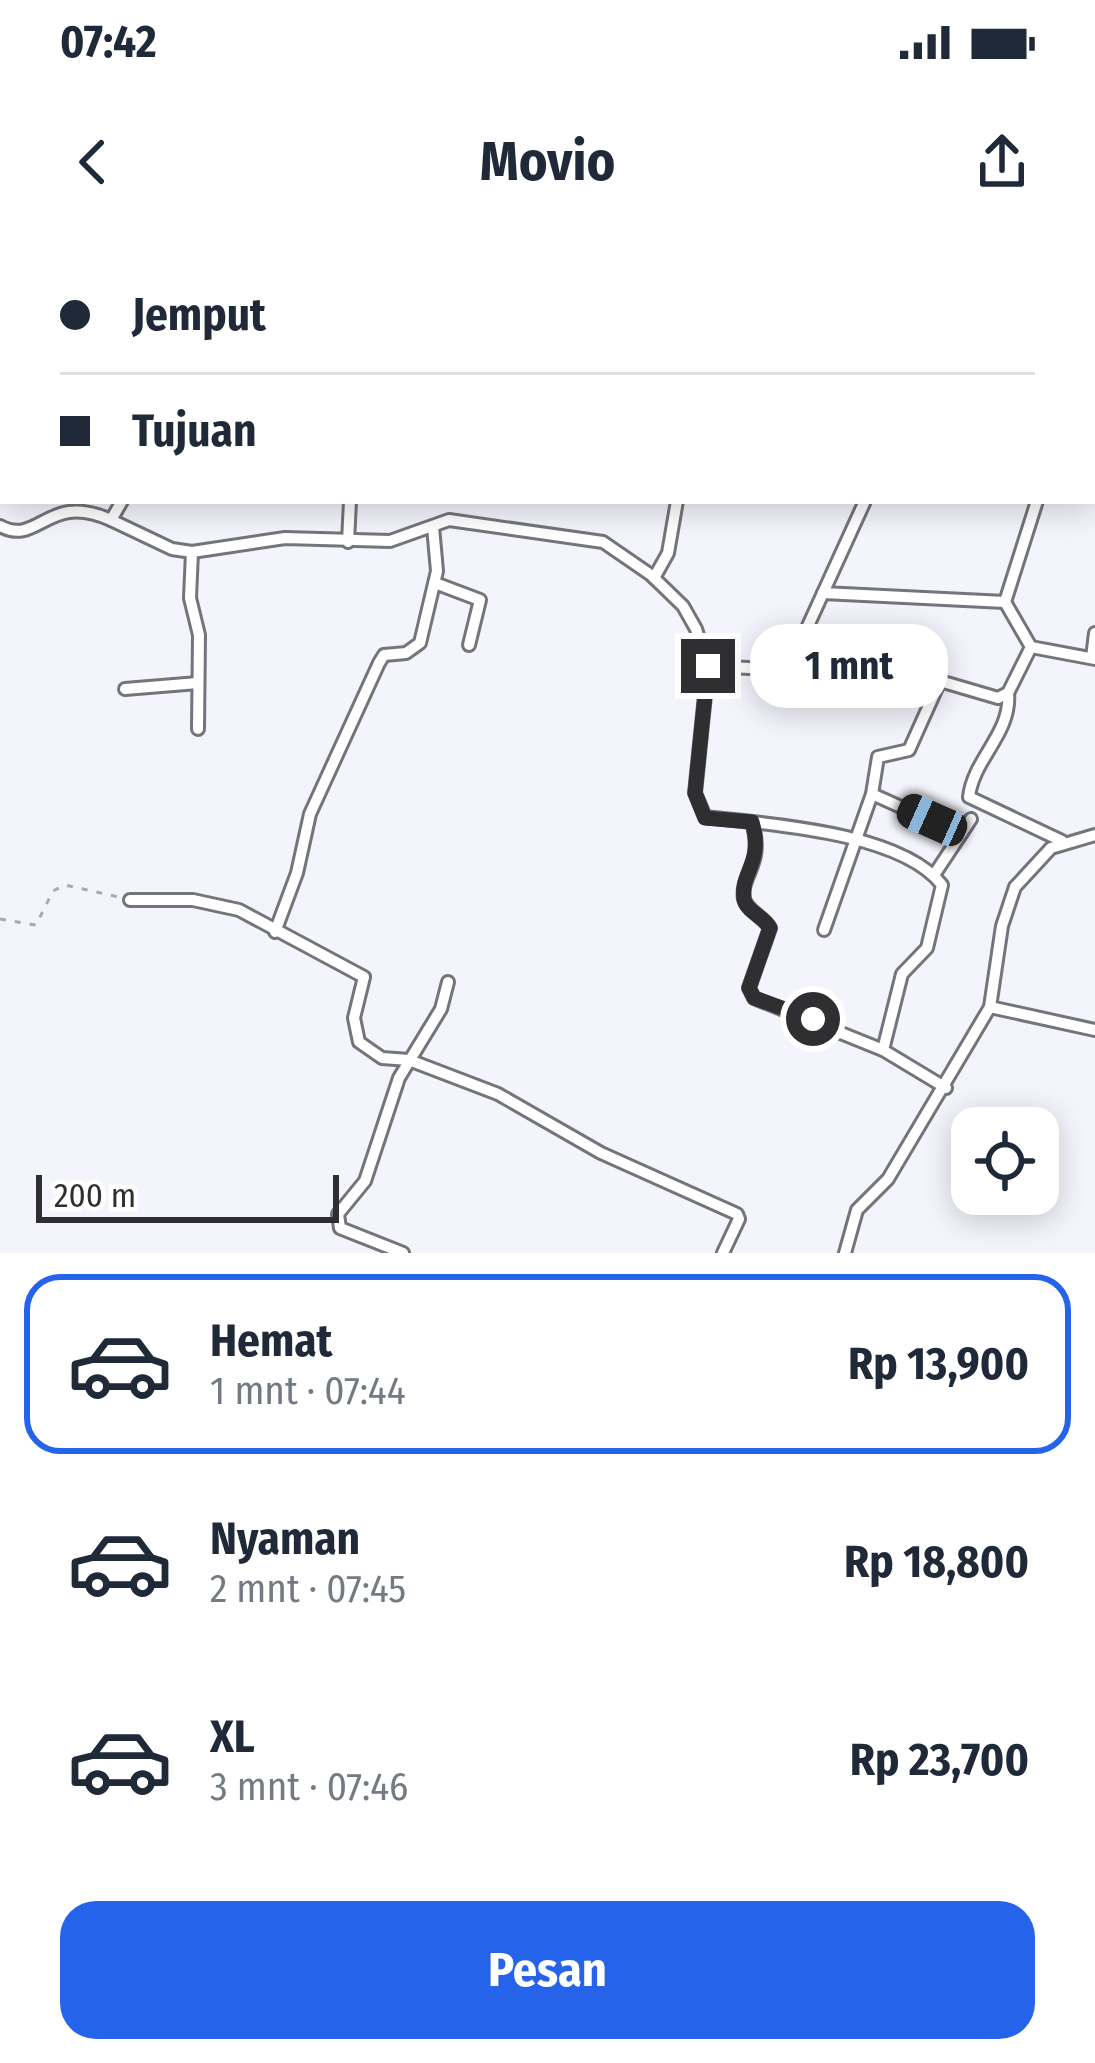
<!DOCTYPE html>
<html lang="id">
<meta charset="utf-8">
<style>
:root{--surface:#fff;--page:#f2f2f3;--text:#1f2937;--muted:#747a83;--line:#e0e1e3;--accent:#2563eb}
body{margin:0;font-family:"Fira Sans Condensed",sans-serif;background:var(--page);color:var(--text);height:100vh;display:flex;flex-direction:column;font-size:45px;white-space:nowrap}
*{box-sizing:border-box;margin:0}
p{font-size:39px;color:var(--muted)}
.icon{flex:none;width:66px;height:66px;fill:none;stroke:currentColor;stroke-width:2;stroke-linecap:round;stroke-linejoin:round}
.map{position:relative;height:1013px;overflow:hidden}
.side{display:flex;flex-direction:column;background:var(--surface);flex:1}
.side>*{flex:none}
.guide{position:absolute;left:0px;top:0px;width:1095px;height:264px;box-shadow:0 6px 30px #0003;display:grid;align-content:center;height:264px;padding:0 60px;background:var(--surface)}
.buttons{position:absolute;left:951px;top:867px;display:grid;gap:24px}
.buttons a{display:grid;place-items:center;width:108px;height:108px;border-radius:24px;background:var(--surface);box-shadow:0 6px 30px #0003;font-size:60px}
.scale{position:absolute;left:36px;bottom:30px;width:303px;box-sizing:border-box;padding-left:12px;border:6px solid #2f2f32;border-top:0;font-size:33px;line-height:42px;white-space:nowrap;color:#2f2f32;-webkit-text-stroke:9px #fff;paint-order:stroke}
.end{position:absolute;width:54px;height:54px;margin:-27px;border:15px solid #2f2f32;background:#fff;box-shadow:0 0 0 6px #fff}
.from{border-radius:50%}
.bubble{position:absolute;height:84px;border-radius:36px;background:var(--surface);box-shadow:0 6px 30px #0003;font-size:39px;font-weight:700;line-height:84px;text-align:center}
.car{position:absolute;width:36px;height:72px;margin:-36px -18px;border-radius:15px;box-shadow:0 0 9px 3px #0007;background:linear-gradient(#222 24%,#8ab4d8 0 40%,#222 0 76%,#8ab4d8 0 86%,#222 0)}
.guide b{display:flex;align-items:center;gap:42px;height:114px;font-size:45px}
.guide b+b{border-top:3px solid var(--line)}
.guide i{width:30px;height:30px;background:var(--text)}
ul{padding:21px 0 0;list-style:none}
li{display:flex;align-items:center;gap:36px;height:180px;margin:0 24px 18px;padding:0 36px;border:6px solid transparent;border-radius:36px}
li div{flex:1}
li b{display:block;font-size:45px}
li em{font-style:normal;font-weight:700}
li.on{border-color:var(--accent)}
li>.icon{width:108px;height:108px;stroke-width:1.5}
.primary-button{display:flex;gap:24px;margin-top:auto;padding:24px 60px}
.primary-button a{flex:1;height:138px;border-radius:36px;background:var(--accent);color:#fff;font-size:48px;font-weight:700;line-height:138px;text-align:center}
.status{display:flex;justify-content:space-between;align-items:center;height:84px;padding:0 60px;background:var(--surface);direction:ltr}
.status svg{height:33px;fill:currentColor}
header{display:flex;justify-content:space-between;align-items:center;height:156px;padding:0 60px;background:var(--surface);font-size:54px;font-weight:700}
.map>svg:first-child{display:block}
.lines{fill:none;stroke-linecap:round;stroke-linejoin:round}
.street-casing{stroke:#74747b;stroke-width:16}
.path{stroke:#a9a9af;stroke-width:3;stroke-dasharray:6 9;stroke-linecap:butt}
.street{stroke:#fff;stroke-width:10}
.route{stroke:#2f2f32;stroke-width:15}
</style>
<div class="status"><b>07:42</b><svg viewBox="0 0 49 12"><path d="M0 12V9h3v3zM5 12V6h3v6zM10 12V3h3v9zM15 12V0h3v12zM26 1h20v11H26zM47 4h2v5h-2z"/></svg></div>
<header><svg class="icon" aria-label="back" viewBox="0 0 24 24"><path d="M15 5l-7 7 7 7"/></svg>Movio<svg class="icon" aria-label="share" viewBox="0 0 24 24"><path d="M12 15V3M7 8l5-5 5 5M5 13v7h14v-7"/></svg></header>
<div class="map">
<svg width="1095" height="1013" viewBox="0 0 1095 1013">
<rect width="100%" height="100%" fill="#f4f4fc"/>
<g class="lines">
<!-- street casing -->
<g class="street-casing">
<g id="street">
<path d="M176 0 184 3"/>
<path d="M890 0 891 3"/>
<path d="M101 3V0"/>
<path d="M224 3V0"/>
<path d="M323 3 326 0"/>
<path d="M839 3 840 0"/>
<path d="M973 3 976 0"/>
<path d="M1092 226 1095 220"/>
<path d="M122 261 111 280 172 309 192 312 285 298 390 301 449 280 603 302 651 335 683 366 696 389 708 426 695 553 705 577C768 584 901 592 942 645L927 708 902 734 883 810 946 848"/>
<path d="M0 286C39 307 47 251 111 280"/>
<path d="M348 302 350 261"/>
<path d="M192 312 190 358 199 395 198 489"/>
<path d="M654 338 668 313 677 261"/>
<path d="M435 343 480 360 469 405"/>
<path d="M823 353 1005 362 1037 261"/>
<path d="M1005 362 1031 407"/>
<path d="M1092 418 1095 393"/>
<path d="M708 426 769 429 792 421 865 261"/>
<path d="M125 449 198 443"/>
<path d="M1008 453C1012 493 973 519 969 557L1062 601"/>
<path d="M752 582C765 626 740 634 744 659 747 671 764 677 770 688L749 748 754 758 883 810"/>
<path d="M961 594 872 554 878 517 909 510 940 441 998 458 1008 453 1031 407 1095 419"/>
<path d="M934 635 971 579"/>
<path d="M130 660H193L239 670 364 737 354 778 359 802 382 818 409 820 498 854 601 913 737 974 739 979 723 1013"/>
<path d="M824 690 872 554"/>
<path d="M275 692 297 633 310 574 379 423 384 415 406 413 420 403 437 331 433 287"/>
<path d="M990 767 1095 790"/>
<path d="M403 1013 340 988 338 974 365 941 399 838 441 769 448 742"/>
<path d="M845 1013 857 970 888 939 990 767 1002 686 1015 647 1051 608 1095 595"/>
</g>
</g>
<!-- path -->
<path class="path" d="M0 679 36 685 53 651 65 645 123 658"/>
<!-- street -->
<use href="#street" class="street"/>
</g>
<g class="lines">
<!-- route -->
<path class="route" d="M708 426 695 553 705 578 752 582C764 623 740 632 744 659 746 671 764 677 770 688L749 748 754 758 813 779"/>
</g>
</svg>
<div class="buttons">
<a><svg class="icon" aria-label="locate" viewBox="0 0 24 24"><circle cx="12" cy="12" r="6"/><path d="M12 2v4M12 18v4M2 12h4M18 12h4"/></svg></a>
</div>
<div class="scale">200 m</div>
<i class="end from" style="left:813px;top:779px"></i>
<i class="end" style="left:708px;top:426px"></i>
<div class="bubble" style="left:750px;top:384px;width:198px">1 mnt</div>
<i class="car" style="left:932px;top:580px;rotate:294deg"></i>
<div class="guide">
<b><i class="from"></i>Jemput</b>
<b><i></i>Tujuan</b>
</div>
</div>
<section class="side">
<ul>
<li class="on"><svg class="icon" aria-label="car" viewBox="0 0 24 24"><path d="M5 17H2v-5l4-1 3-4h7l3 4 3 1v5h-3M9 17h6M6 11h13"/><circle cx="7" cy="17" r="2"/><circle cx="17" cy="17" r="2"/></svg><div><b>Hemat</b><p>1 mnt · 07:44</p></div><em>Rp 13,900</em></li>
<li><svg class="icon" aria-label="car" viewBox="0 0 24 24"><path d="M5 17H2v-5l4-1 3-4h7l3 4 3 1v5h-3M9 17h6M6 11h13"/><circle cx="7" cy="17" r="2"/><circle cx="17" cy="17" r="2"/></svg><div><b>Nyaman</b><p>2 mnt · 07:45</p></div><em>Rp 18,800</em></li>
<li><svg class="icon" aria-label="car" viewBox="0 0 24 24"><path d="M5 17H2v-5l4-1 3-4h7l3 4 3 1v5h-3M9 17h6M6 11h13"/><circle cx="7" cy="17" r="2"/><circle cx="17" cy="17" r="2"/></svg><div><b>XL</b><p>3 mnt · 07:46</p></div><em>Rp 23,700</em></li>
</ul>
<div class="primary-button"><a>Pesan</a></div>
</section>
